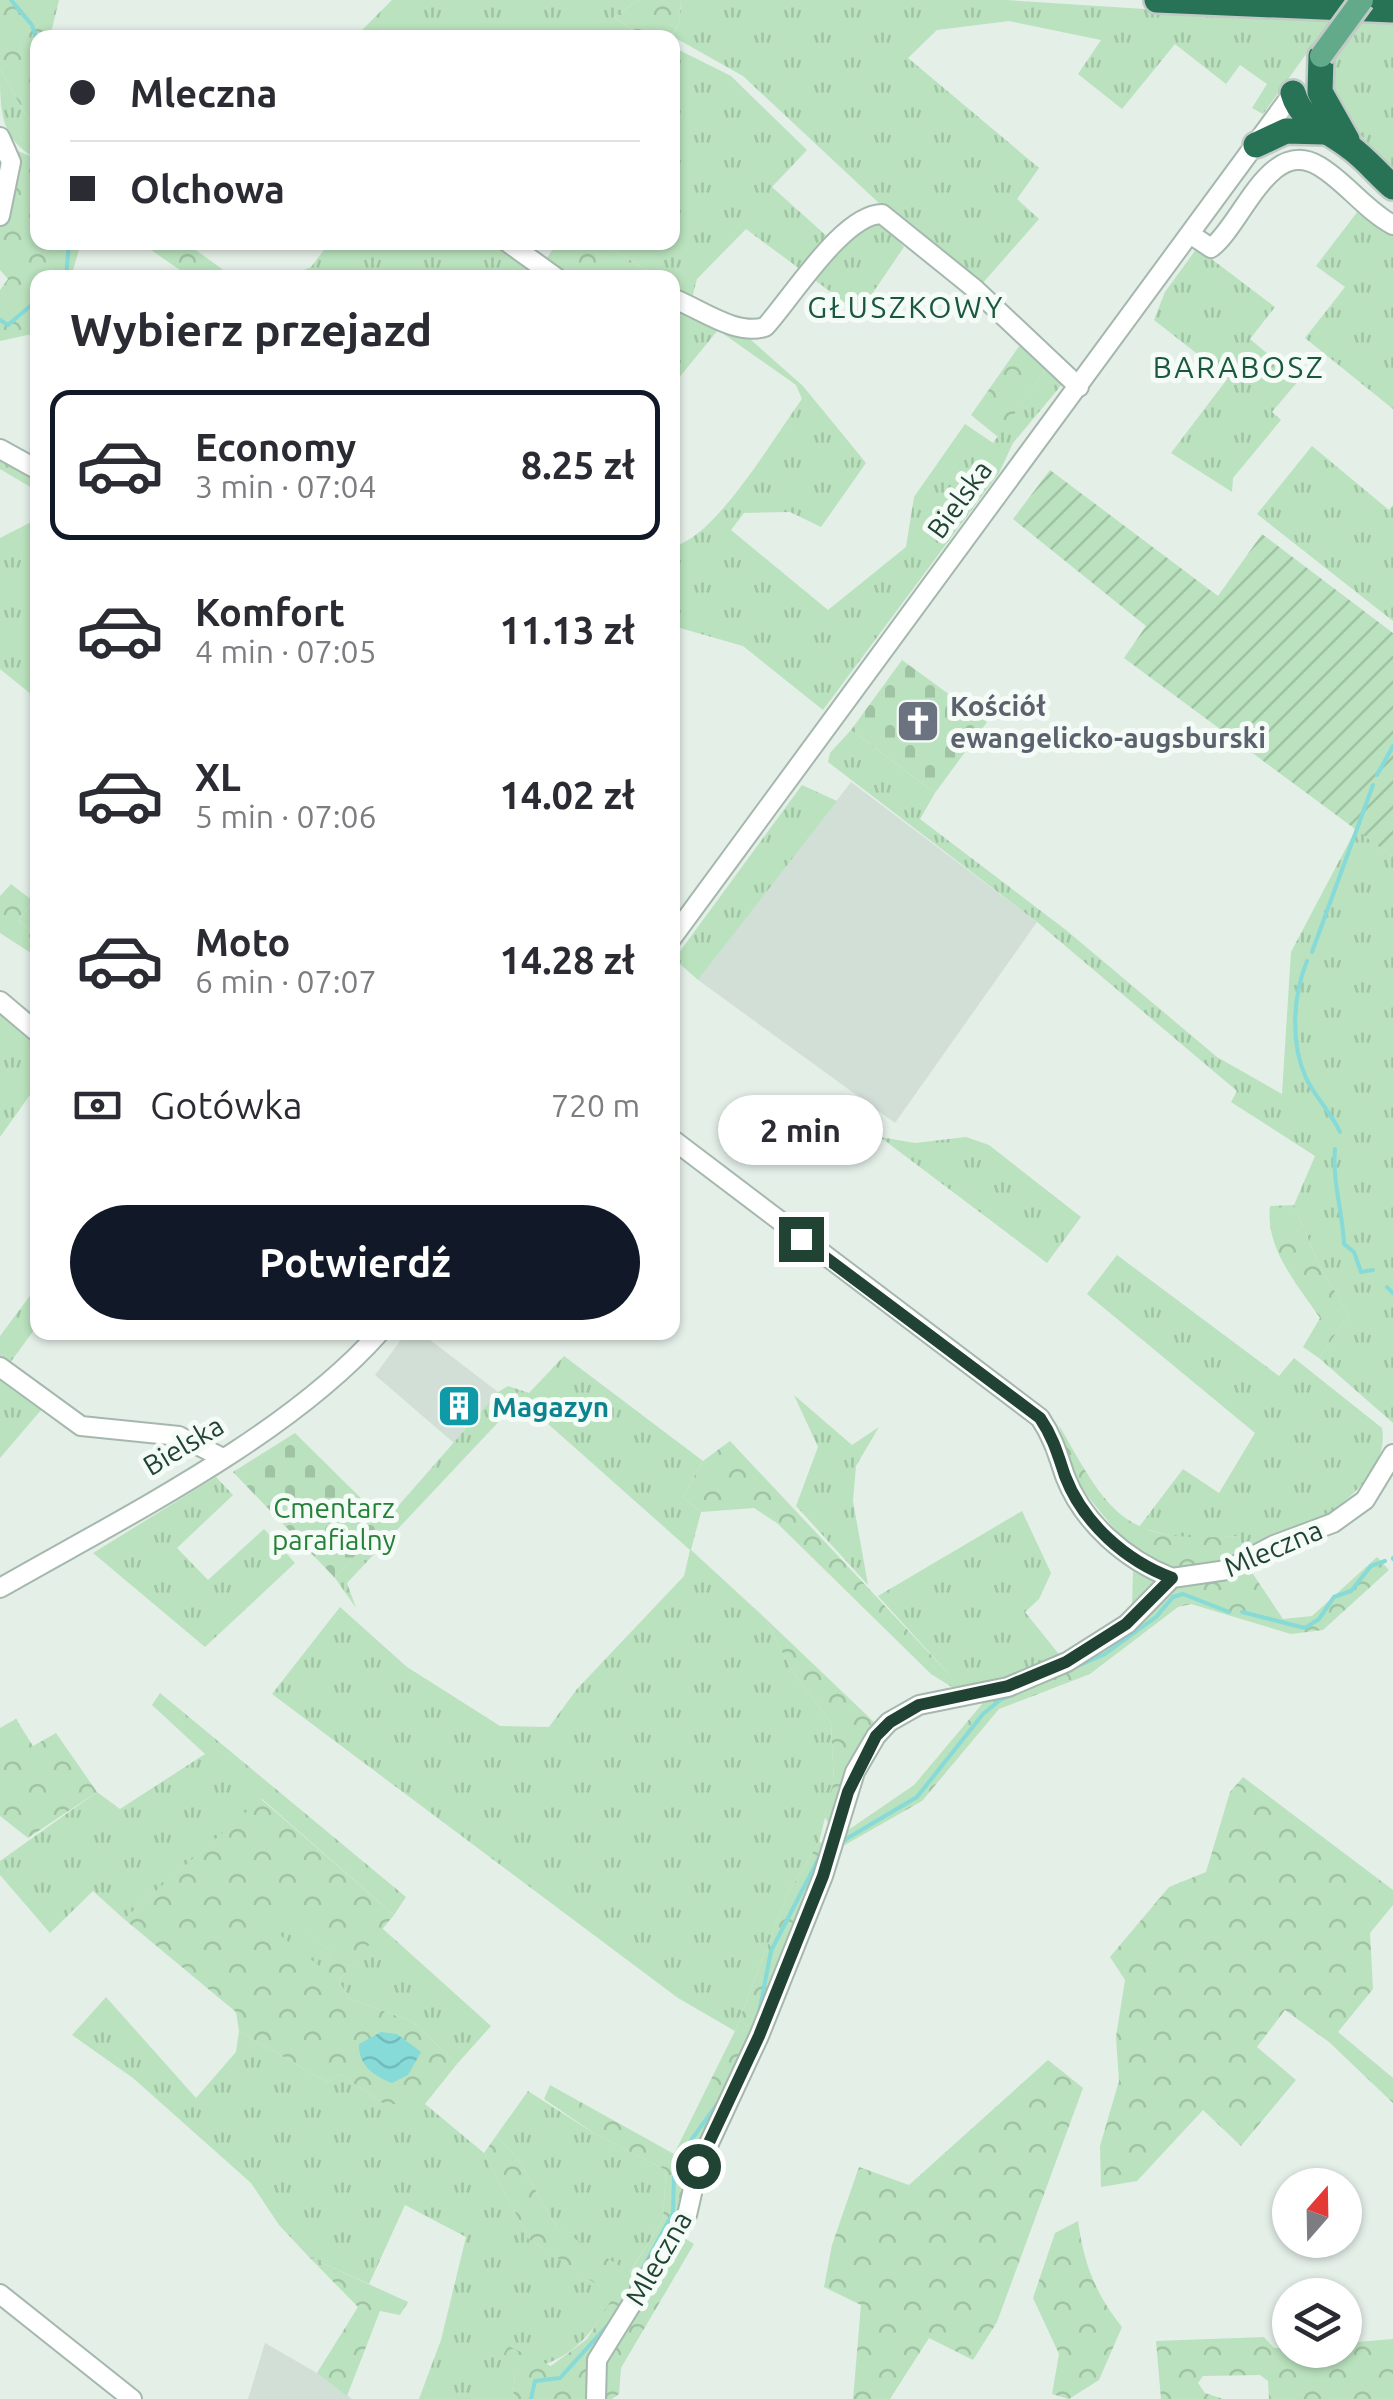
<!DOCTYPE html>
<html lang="pl">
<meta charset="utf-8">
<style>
:root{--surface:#fff;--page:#f2f2f3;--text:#2b2b33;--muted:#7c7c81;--line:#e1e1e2;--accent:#111827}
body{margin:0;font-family:Ubuntu,sans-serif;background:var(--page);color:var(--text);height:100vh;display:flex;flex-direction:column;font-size:38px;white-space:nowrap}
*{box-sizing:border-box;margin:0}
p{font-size:32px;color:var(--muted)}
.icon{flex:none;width:55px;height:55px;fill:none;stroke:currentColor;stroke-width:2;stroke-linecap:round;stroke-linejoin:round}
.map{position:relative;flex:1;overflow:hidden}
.side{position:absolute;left:30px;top:270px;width:650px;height:1070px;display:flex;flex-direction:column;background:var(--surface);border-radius:20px;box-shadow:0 2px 8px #0004}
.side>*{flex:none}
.hud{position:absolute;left:30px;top:30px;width:650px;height:220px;border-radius:20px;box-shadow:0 2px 8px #0004;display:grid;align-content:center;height:220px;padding:0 40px;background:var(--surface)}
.needle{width:65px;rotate:20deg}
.tools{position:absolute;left:1272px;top:2168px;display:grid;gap:20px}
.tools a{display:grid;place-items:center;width:90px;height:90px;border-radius:50%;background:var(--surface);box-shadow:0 2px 8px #0004;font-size:50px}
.end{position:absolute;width:45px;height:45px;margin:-22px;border:12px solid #204334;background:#fff;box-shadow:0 0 0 5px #fff}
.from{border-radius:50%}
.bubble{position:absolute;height:70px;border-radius:35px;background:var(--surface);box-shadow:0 2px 8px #0004;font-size:32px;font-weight:600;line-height:70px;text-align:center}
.hud b{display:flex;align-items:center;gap:35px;height:95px;font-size:38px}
.hud b+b{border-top:2px solid var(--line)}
.hud i{width:25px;height:25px;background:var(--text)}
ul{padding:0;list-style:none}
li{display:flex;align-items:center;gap:30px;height:150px;margin:0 20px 15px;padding:0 20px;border:5px solid transparent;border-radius:20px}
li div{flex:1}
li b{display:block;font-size:38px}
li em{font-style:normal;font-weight:600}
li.on{border-color:var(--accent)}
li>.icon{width:90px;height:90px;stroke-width:1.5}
h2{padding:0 40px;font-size:45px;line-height:120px}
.pay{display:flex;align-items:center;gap:25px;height:110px;padding:0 40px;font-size:38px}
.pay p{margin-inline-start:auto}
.cta{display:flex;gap:20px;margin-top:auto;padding:20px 40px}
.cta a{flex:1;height:115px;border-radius:60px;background:var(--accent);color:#fff;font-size:40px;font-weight:600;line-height:115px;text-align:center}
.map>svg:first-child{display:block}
.built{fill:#d2dfd7}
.grass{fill:url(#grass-tufts)}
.forest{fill:url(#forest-crowns);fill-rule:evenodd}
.cemetery{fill:url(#cemetery-stones)}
.garden{fill:url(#garden-furrows)}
.water{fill:url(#water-waves)}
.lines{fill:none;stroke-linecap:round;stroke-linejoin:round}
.stream{stroke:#86dad8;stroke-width:4}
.minor-casing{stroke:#a5b8ae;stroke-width:22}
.highway-casing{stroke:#c1cac6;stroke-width:30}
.minor{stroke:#fff;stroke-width:18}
.highway{stroke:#287356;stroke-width:25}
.major-bridge-casing{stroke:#c1cac6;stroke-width:28;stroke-linecap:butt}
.major-bridge{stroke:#63aa8b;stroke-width:22}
.route{stroke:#204334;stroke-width:12}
.labels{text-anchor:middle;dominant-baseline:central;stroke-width:10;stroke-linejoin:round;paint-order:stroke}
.street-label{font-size:28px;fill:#204334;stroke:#f5fbf7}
.worship-label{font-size:28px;font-weight:bold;fill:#5b616d;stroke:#f5fbf7;text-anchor:start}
.culture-label{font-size:28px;font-weight:bold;fill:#0d838f;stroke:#f5fbf7;text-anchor:start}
.park-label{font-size:28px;fill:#258038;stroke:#f5fbf7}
.neighbourhood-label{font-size:30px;letter-spacing:2.5px;fill:#19583e;stroke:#f5fbf7}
</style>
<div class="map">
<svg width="1393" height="2399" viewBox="0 0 1393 2399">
<defs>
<pattern id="grass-tufts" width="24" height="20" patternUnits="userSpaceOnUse" patternTransform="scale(2.5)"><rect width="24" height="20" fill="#bae2be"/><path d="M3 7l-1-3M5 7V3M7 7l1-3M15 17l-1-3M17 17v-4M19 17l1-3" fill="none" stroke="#a0c3a4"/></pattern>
<pattern id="forest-crowns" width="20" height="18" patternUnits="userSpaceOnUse" patternTransform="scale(2.5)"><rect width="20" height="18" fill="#bae2be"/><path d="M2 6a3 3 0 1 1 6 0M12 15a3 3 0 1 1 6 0" fill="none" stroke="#a0c3a4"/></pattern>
<pattern id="cemetery-stones" width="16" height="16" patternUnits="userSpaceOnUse" patternTransform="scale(2.5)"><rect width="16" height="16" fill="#bae2be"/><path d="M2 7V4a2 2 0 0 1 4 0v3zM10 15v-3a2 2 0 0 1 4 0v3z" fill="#a0c3a4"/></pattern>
<pattern id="garden-furrows" width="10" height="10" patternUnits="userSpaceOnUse" patternTransform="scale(2.5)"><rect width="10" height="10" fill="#bae2be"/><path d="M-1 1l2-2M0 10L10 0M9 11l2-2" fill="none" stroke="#a0c3a4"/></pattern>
<pattern id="water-waves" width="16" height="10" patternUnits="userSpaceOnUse" patternTransform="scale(2.5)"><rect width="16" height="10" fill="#86dad8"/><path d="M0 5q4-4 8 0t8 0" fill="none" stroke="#73bcba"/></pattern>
</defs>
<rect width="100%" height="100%" fill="#e4efe8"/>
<!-- built -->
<g class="built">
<path d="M851 782 1037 922 895 1123 698 980Z"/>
<path d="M406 1333H421L498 1392 454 1443 375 1375Z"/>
<path d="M265 2343 317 2373 352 2399H248Z"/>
</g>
<!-- grass -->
<g class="grass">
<path d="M392 0H638L614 17 634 31 622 37 354 38Z"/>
<path d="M681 0H1006L1330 21 1263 114 1252 108 1267 84 1240 65 1226 84 1175 44 1122 109 1078 74 1101 40 1009 21 937 30 908 58 1039 168 1017 199 1039 219 981 285 881 205 743 76 672 36 679 23Z"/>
<path d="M1360 23 1393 24V170C1369 142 1322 105 1333 62 1337 49 1351 35 1360 23Z"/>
<path d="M673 47 731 76 807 150 772 187 830 239 872 210 904 247 859 313 746 229 697 279 692 298 673 286 672 278 659 277 601 243 672 242Z"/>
<path d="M0 69 37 135V159C0 139 0 112 0 69Z"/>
<path d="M1358 211 1393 232V409L1305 338 1345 287 1316 266Z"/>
<path d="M329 243H519L531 269 524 277 286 278 311 267Z"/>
<path d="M1197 248 1275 307 1250 339 1299 380 1272 412 1281 420 1233 478 1232 492 1171 453 1228 378 1154 320 1165 292Z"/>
<path d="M676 306 750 339 803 386 866 463 821 527 790 512 744 513 731 530 828 610 906 547 914 497 965 424 993 443 1046 369 1064 382 1013 443 999 473 823 710 743 646 673 626V546C714 540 776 434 802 399L796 385 718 330 673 385V311Z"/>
<path d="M1312 446 1389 510 1393 505V621L1257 514Z"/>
<path d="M0 454 37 477V491L0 469Z"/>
<path d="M37 519V699L0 669V538Z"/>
<path d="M851 730 935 793 920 819 1066 930 1217 1057 1282 1094 1291 952 1356 829 1393 857V1423L1319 1358 1349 1315 1319 1265 1294 1205 1315 1156 1231 1102 1237 1091 1037 922 828 762 830 753Z"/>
<path d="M802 785 837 801 698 980 680 964 678 954Z"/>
<path d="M37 896V935L18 921Z"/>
<path d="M0 1010 38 1040 37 1085 0 1137Z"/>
<path d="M880 1137 915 1143 966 1137 989 1145 1081 1217 1047 1263Z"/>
<path d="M1117 1255 1279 1376 1294 1358 1382 1428C1393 1492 1286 1540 1245 1557L1239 1536 1186 1540 1139 1527 1183 1469 1219 1493 1255 1433 1087 1294Z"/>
<path d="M32 1293 37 1294V1326L7 1367 0 1361V1336Z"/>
<path d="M564 1356 703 1461 683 1497 701 1512 691 1550 765 1618 791 1669 831 1723 834 1781 819 1842 787 1895 735 2031 678 1998 272 1694 340 1607 407 1667 500 1726 549 1727 577 1689 684 1576 690 1550 520 1399 347 1583 356 1608 335 1578 498 1392 508 1386 529 1393Z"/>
<path d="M0 1375 42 1409 0 1458Z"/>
<path d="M794 1395 852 1445 879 1427 856 1466 853 1501 868 1585 796 1506 818 1447Z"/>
<path d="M216 1477 233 1495 177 1548 208 1580 264 1529 295 1563 205 1647 93 1553Z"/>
<path d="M1022 1511 1051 1573 1039 1599 1025 1612 1062 1658 1006 1679 955 1689 931 1674H949L878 1596Z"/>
<path d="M160 1693 406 1897 394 1915 262 1799 124 1919 93 1891 50 1933 0 1875V1861L97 1792 120 1809 205 1754 152 1705Z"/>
<path d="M282 1906 330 1952 322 1969 261 1921Z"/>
<path d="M382 1928 491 2026 457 2064 413 2022 348 1998 339 1981Z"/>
<path d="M106 1997 196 2098 236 2052 239 2031 327 2082 340 2074 384 2104H425L484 2153 529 2239 615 2296C586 2342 570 2362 515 2372L513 2399H419L441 2340 466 2237 405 2205 369 2284 309 2257 279 2225 251 2183 133 2078 72 2035Z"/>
<path d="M528 2091 595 2134 666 2170 663 2220 629 2273 557 2228 517 2158 496 2136Z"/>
</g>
<!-- forest -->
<g class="forest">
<path d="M0 0H59L50 37 38 38 37 135 0 69Z"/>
<path d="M638 0H681L679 23 671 37H643L614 17Z"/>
<path d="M16 150 37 159 38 242 81 243 71 277 38 278 37 333 0 341V290L8 279 0 270V229Z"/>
<path d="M141 243H186L233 277H190Z"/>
<path d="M557 243H601L659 277H573L544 262Z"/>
<path d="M1020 345 1046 369 998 437 971 415Z"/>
<path d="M11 884 33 901 18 921 37 935V957L0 933V896Z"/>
<path d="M1294 1205 1319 1265 1349 1315 1319 1358 1303 1347 1320 1318C1298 1285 1265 1249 1270 1206Z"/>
<path d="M1059 1425C1111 1518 1126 1544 1239 1536L1247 1565 1283 1619 1312 1616 1377 1557 1389 1570 1323 1630 1291 1634 1191 1604 1178 1607 1090 1674 999 1709 922 1801 836 1850 841 1835 914 1785 988 1697 1130 1625 1158 1580 1132 1608 1133 1571 1123 1562 1129 1547 1072 1477Z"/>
<path d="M730 1441 949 1674H931L777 1523 754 1508 701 1512 683 1497 703 1461Z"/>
<path d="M765 1618 876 1724 831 1827 824 1816 834 1781 831 1723 791 1669Z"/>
<path d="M16 1719 33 1746 56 1733 97 1792 28 1838 0 1816V1728Z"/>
<path d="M1243 1777 1393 1890V1905L1370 1933 1373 1989 1338 2032 1393 2078V2103L1329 2042 1285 2010 1257 2047 1296 2080 1241 2146 1203 2110 1137 2181 1101 2187 1100 2146 1119 2081 1116 2037 1125 1980 1110 1957 1169 1887 1206 1872 1230 1792Z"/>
<path d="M261 1799 394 1915 339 1981 348 1998 413 2022 457 2064 425 2104H384L340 2074 327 2082 239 2031 236 2012 124 1919ZM282 1907 330 1952 322 1968 262 1921Z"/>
<path d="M819 1842 828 1845 673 2231 694 2244 621 2368 619 2394 612 2399H513L515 2372 501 2359 508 2346 551 2366 587 2339 614 2296 529 2239 484 2153 496 2136 517 2158 557 2228 630 2272 663 2220 666 2170 595 2134 544 2099 550 2085 674 2154 735 2031 787 1895Z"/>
<path d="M1048 2060 1083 2088 997 2322 973 2360 929 2338 890 2399H853L861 2305 824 2287 832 2245 859 2167 909 2185Z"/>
<path d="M1078 2221C1084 2264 1095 2293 1122 2327L1099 2380 1069 2399 1052 2394 1059 2354 1033 2298 1055 2233Z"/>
<path d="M309 2257 408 2302 400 2315 380 2311 347 2396 317 2373 358 2307Z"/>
<path d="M1264 2337 1274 2348 1345 2350V2343L1393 2339V2399H1269L1268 2381 1260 2375 1203 2376 1198 2383 1205 2393 1223 2399H1161L1156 2341Z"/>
</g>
<!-- cemetery -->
<g class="cemetery">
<path d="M902 660 987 722 935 793 851 730Z"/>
<path d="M295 1433 385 1522 335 1578 233 1472Z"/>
</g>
<!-- garden -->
<path class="garden" d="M1050 470 1218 596 1262 534 1393 633V857L1124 658 1146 626 1013 519Z"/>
<!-- water -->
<path class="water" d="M381 2032 397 2034 421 2052 408 2075 392 2083C375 2077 358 2065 359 2044Z"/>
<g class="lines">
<!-- stream -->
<g class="stream">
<path d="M11 0 32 25 38 43"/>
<path d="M66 278 69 242"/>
<path d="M0 320 8 325 29 307 38 306"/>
<path d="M1377 775 1393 746"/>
<path d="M1312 952 1373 785"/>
<path d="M1307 961C1293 995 1290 1043 1306 1078 1315 1097 1331 1112 1340 1132"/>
<path d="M1335 1149C1332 1181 1343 1214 1344 1244L1354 1252 1361 1272 1373 1270"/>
<path d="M1387 1287 1393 1293"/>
<path d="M1393 1559V1558"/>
<path d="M1242 1612 1305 1628 1319 1619 1334 1597 1351 1591 1371 1566 1385 1561"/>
<path d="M841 1842 917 1797 983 1714 1000 1700 1105 1654 1156 1617 1173 1597 1183 1594 1229 1612"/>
<path d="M759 2013 771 1951 820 1856"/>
<path d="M674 2164 718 2103"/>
<path d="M637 2279 673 2213 674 2173"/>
<path d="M531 2399 535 2381 560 2378 608 2325"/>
</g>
<!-- minor casing -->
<g class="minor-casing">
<g id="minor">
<path d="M0 137 11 162 0 216"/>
<path d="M1190 234 1211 248C1242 225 1269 136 1319 166 1346 182 1365 210 1393 225"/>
<path d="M507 242 557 278"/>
<path d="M672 298C701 309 735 336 765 327 791 299 843 214 882 214L975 289 1079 387"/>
<path d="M0 449 38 470"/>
<path d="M672 938 1293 93"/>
<path d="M0 1001 38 1033"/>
<path d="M672 1139 1040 1418C1053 1437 1058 1455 1065 1476 1083 1523 1126 1560 1172 1578"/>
<path d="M0 1367 81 1426 179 1436 221 1457"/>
<path d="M0 1588C122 1518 287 1437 380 1332"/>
<path d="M0 2294 132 2399"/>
<path d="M596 2399 597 2360 687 2215 698 2167 759 2036 823 1876 855 1772 876 1736 889 1722 919 1705 1008 1687 1067 1662 1127 1624 1172 1578 1227 1570 1274 1545 1333 1523 1365 1500 1393 1454"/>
</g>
</g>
<!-- highway casing -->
<g class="highway-casing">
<g id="highway">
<path d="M1157 0 1393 10"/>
<path d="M1321 56 1320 92 1347 140"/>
<path d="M1293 93C1301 122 1330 131 1351 148 1366 159 1379 175 1393 187"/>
<path d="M1256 145 1286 131 1324 132"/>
</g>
</g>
<!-- minor -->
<use href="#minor" class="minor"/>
<!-- highway -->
<use href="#highway" class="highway"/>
<!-- major-bridge casing -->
<g class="major-bridge-casing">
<path id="major-bridge" d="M1321 56 1362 0"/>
</g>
<!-- major-bridge -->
<use href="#major-bridge" class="major-bridge"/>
</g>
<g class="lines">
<!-- route -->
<path class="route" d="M698 2166 759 2036 823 1876 848 1792 876 1736 890 1722 919 1705 1008 1686 1066 1662 1126 1624 1172 1578C1126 1561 1083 1523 1065 1476 1058 1455 1053 1437 1040 1418L801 1239"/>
</g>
<!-- icons -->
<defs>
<g id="church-square" transform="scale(2.25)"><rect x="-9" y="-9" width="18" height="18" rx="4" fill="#6b7280" stroke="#f5fbf7"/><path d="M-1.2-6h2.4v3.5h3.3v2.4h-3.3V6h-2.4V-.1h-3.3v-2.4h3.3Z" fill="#fff"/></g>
<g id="building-square" transform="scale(2.25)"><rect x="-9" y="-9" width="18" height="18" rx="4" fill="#0f9aa8" stroke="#f5fbf7"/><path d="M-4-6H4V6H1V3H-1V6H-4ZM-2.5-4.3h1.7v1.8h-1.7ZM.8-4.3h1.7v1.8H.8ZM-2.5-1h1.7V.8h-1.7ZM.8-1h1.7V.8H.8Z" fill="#fff"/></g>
</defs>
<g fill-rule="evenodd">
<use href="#church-square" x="918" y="721"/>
<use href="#building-square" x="459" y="1406"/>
</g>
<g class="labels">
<!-- street labels -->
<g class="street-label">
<text transform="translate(959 499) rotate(-54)">Bielska</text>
<text transform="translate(183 1445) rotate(-31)">Bielska</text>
<text transform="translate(1273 1548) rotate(-23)">Mleczna</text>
<text transform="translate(658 2258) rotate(-60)">Mleczna</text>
</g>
<!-- worship labels -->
<g class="worship-label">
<text x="950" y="705">Kościół<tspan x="950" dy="32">ewangelicko-augsburski</tspan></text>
</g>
<!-- culture labels -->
<g class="culture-label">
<text x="492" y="1406">Magazyn</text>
</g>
<!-- park labels -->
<g class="park-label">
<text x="334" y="1507">Cmentarz<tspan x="334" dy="32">parafialny</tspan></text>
</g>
<!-- neighbourhood labels -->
<g class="neighbourhood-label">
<text x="906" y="307">GŁUSZKOWY</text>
<text x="1239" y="367">BARABOSZ</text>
</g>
</g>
</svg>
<div class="tools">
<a><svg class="needle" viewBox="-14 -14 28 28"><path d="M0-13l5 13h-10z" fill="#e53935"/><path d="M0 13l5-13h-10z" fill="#7c7c81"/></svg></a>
<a><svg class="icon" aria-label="layers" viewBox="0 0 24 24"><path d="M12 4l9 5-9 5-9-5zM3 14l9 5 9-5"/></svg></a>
</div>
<i class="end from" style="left:698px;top:2166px"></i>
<i class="end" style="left:801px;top:1239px"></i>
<div class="bubble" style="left:718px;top:1095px;width:165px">2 min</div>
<div class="hud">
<b><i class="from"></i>Mleczna</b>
<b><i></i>Olchowa</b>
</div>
<section class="side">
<h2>Wybierz przejazd</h2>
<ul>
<li class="on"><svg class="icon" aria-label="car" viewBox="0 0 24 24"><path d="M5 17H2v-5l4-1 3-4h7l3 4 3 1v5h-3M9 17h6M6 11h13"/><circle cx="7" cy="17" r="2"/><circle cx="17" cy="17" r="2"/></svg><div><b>Economy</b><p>3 min · 07:04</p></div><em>8.25 zł</em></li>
<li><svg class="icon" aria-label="car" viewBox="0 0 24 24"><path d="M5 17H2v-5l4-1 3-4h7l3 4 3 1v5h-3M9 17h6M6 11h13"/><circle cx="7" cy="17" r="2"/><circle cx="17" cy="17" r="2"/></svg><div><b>Komfort</b><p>4 min · 07:05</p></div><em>11.13 zł</em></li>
<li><svg class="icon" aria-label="car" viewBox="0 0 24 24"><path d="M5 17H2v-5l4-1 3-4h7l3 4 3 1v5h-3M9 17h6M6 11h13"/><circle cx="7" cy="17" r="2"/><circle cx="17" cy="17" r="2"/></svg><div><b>XL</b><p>5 min · 07:06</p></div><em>14.02 zł</em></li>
<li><svg class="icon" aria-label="car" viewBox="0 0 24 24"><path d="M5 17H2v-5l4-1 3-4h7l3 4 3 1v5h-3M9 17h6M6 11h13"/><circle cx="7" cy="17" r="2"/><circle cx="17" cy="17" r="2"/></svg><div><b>Moto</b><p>6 min · 07:07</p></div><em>14.28 zł</em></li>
</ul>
<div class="pay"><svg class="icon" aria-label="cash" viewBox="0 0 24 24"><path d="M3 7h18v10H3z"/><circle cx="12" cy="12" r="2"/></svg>Gotówka<p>720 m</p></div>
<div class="cta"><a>Potwierdź</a></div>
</section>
</div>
